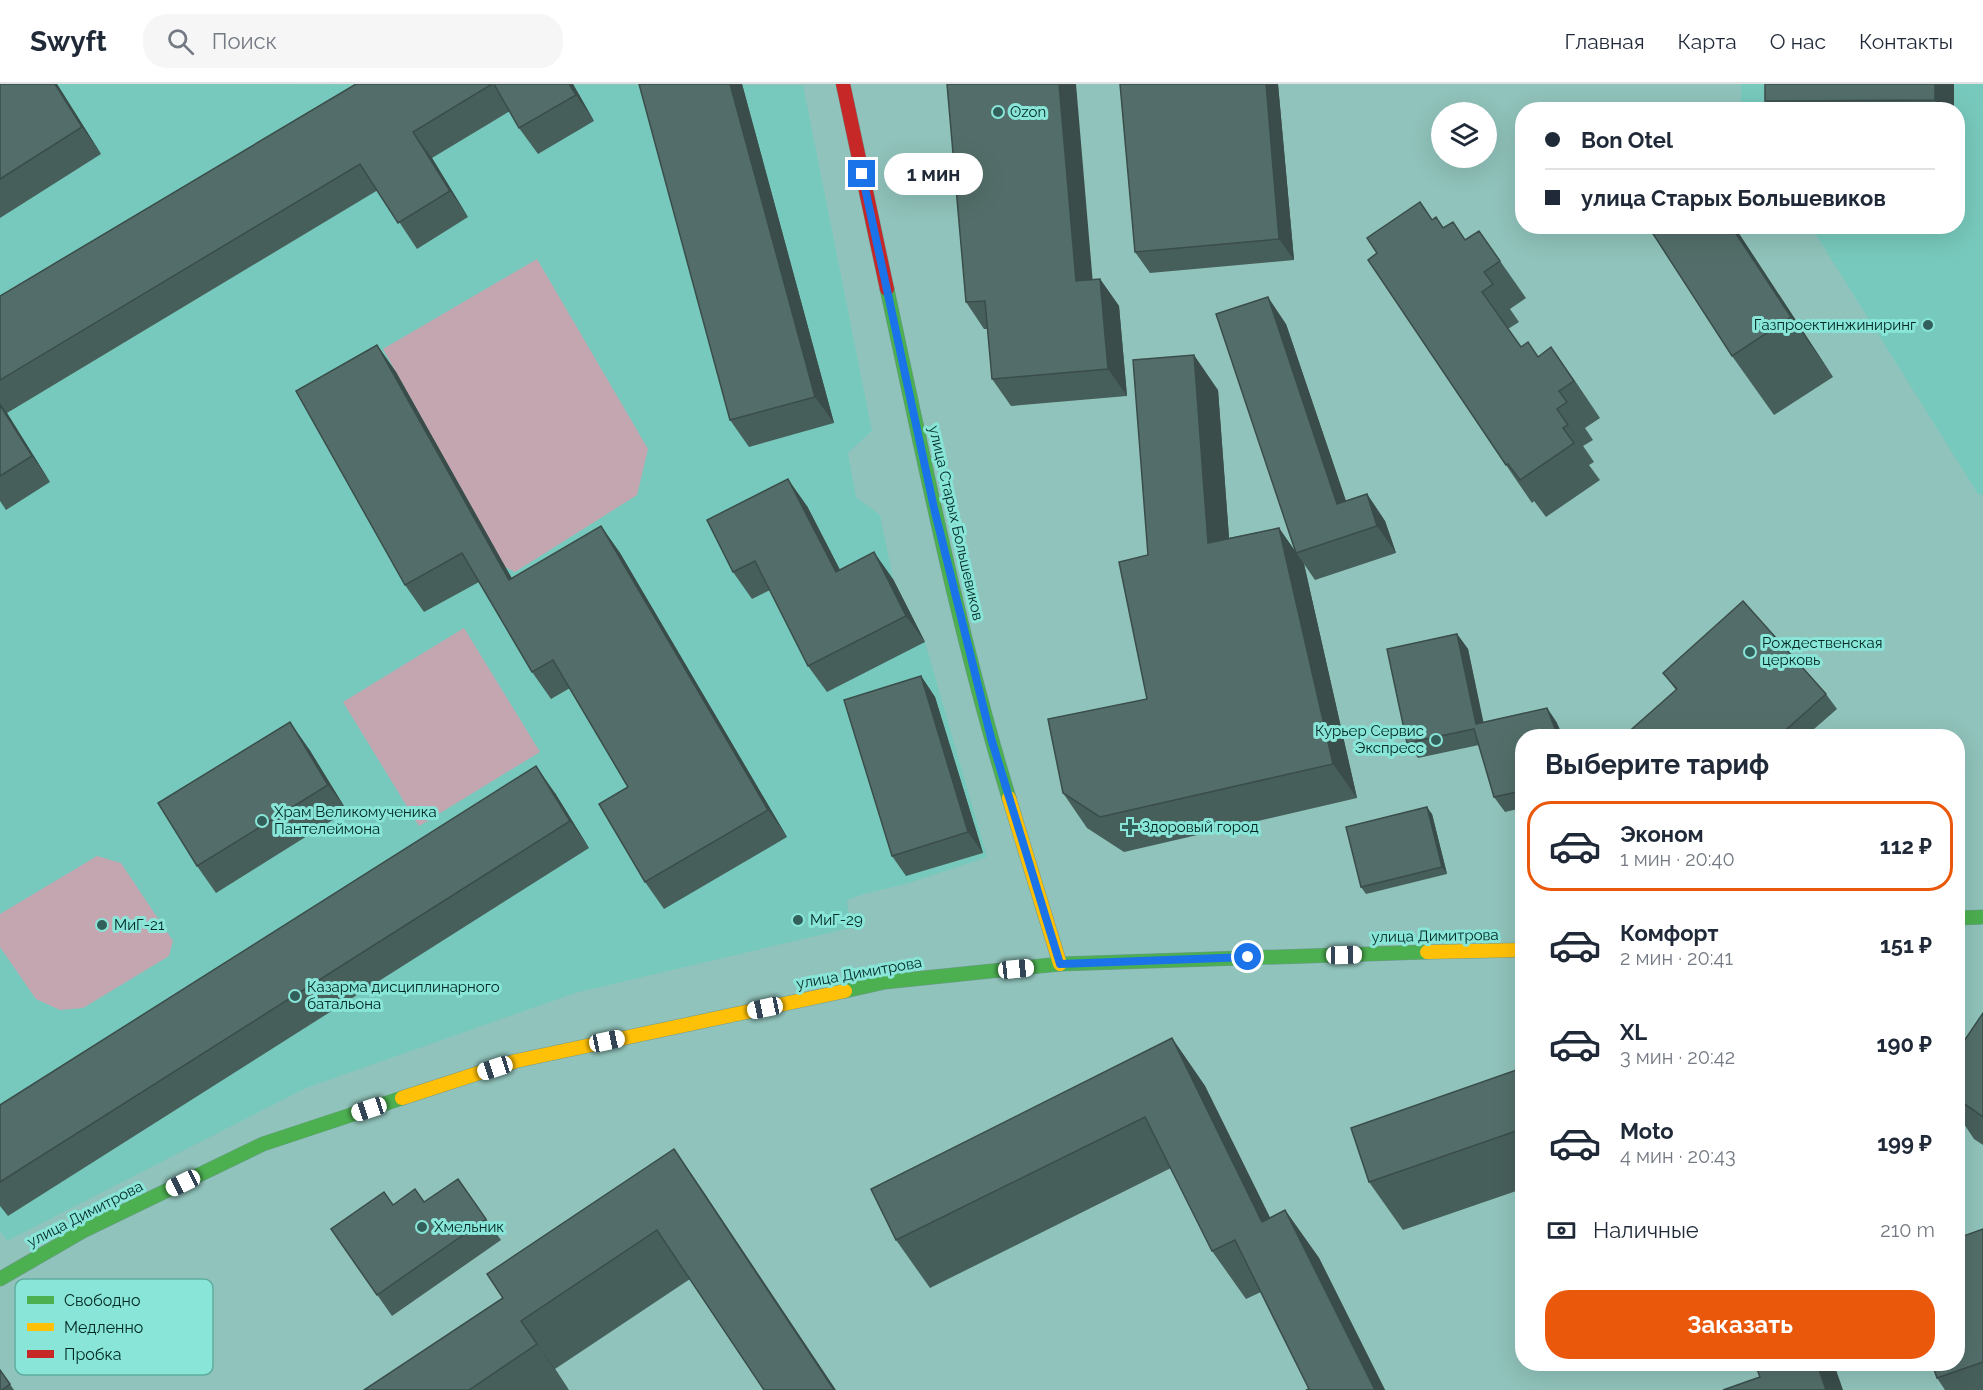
<!DOCTYPE html>
<html lang="ru">
<meta charset="utf-8">
<style>
:root{--surface:#fff;--page:#f6f6f7;--text:#1f2937;--muted:#747a83;--line:#e0e1e3;--accent:#ea580c}
body{margin:0;font-family:Raleway,sans-serif;background:var(--page);color:var(--text);height:100vh;display:flex;flex-direction:column;font-size:22px;white-space:nowrap}
*{box-sizing:border-box;margin:0}
p{font-size:20px;color:var(--muted)}
.icon{flex:none;width:33px;height:33px;fill:none;stroke:currentColor;stroke-width:2;stroke-linecap:round;stroke-linejoin:round}
.map{position:relative;flex:1;overflow:hidden}
.panel{position:absolute;left:1515px;top:645px;width:450px;height:642px;display:flex;flex-direction:column;background:var(--surface);border-radius:24px;box-shadow:0 6px 24px #0002}
.panel>*{flex:none}
.banner{position:absolute;left:1515px;top:18px;width:450px;height:132px;border-radius:24px;box-shadow:0 6px 24px #0002;display:grid;align-content:center;height:132px;padding:0 30px;background:var(--surface)}
.tools{position:absolute;left:1431px;top:18px;display:grid;gap:12px}
.tools a{display:grid;place-items:center;width:66px;height:66px;border-radius:50%;background:var(--surface);box-shadow:0 6px 24px #0002;font-size:30px}
.end{position:absolute;width:27px;height:27px;margin:-14px;border:8px solid #1a73e8;background:#fff;box-shadow:0 0 0 3px #fff}
.from{border-radius:50%}
.bubble{position:absolute;height:42px;border-radius:21px;background:var(--surface);box-shadow:0 6px 24px #0002;font-size:20px;font-weight:700;line-height:42px;text-align:center}
.car{position:absolute;width:18px;height:36px;margin:-18px -9px;border-radius:8px;box-shadow:0 0 4px 2px #0007;background:linear-gradient(#fff 24%,#345 0 40%,#fff 0 76%,#345 0 86%,#fff 0)}
.banner b{display:flex;align-items:center;gap:21px;height:57px;font-size:22px}
.banner b+b{border-top:2px solid var(--line)}
.banner i{width:15px;height:15px;background:var(--text)}
ul{padding:0;list-style:none}
li{display:flex;align-items:center;gap:18px;height:90px;margin:0 12px 9px;padding:0 18px;border:3px solid transparent;border-radius:24px}
li div{flex:1}
li b{display:block;font-size:22px}
li em{font-style:normal;font-weight:700}
li.active{border-color:var(--accent)}
li>.icon{width:54px;height:54px;stroke-width:1.5}
h2{padding:0 30px;font-size:27px;line-height:72px}
.pay{display:flex;align-items:center;gap:15px;height:66px;padding:0 30px;font-size:22px}
.pay p{margin-inline-start:auto}
.cta{display:flex;gap:12px;margin-top:auto;padding:12px 30px}
.cta a{flex:1;height:69px;border-radius:24px;background:var(--accent);color:#fff;font-size:24px;font-weight:700;line-height:69px;text-align:center}
header{display:flex;align-items:center;gap:36px;box-sizing:border-box;height:84px;padding:0 30px;background:var(--surface);border-bottom:2px solid var(--line)}
header strong{font-size:28px}
nav{display:flex;gap:33px;margin-inline-start:auto;font-size:21px}
.search{width:420px;height:54px;background:var(--page);display:flex;align-items:center;gap:15px;box-sizing:border-box;padding:0 21px;border-radius:24px;color:var(--muted);font-size:22px}
.map>svg:first-child{display:block}
.built{fill:#78c9bd}
.green{fill:#c4a6b1}
.lines{fill:none;stroke-linecap:round;stroke-linejoin:round}
.fast-casing{stroke:#709993;stroke-width:15}
.slow-casing{stroke:#709993;stroke-width:15}
.jam-casing{stroke:#709993;stroke-width:15}
.fast{stroke:#4caf50;stroke-width:14}
.slow{stroke:#ffc107;stroke-width:14}
.jam{stroke:#c62828;stroke-width:14}
.wall{fill:#475f5b}
.shaded-wall{fill:#3a4d4a}
.building{fill:#536e6a;stroke:#3a4d4a;stroke-width:1.5}
.route{stroke:#1a73e8;stroke-width:8}
.poi-dot{fill:#325f59;stroke:#88e5d7;stroke-width:2}
.labels{text-anchor:middle;dominant-baseline:central;stroke-width:6;stroke-linejoin:round;paint-order:stroke}
.poi-label{font-size:15px;fill:#002924;stroke:#88e5d7;text-anchor:start}
.street-label{font-size:15px;fill:#002924;stroke:#88e5d7}
.key{fill:#88e5d7;stroke:#5fada1;stroke-width:1.5}
.key-label{font-size:16px;fill:#002924}
</style>
<header>
<strong>Swyft</strong>
<div class="search"><svg class="icon" aria-label="search" viewBox="0 0 24 24"><circle cx="10" cy="10" r="6"/><path d="M15 15l6 6"/></svg>Поиск</div>
<nav><a>Главная</a><a>Карта</a><a>О нас</a><a>Контакты</a></nav>
</header>
<div class="map">
<svg width="1983" height="1306" viewBox="0 0 1983 1306">
<rect width="100%" height="100%" fill="#90c3bb"/>
<!-- built -->
<g class="built">
<path d="M0 0 803 1 872 347 848 369 856 413 880 431 893 495 925 558 987 773 909 799 864 810 847 816 850 844 575 909 306 1004 7 1157 0 1147Z"/>
<path d="M1741 0H1983V411L1978 410 1811 143 1958 142V26L1741 25Z"/>
</g>
<!-- green -->
<g class="green">
<path d="M537 175 648 365 637 411 515 488 505 483 383 265Z"/>
<path d="M464 544 540 668 419 742 343 618Z"/>
<path d="M97 772 121 779 173 857 169 872 83 924 60 926 36 915 0 863V830Z"/>
</g>
<g class="lines">
<!-- fast casing -->
<g class="fast-casing">
<g id="fast">
<path d="M887 205C924 375 958 547 1009 714"/>
<path d="M1958 834 1983 833"/>
<path d="M845 907 885 898 1060 880 1427 868"/>
<path d="M0 1195 83 1147 263 1060 402 1014"/>
</g>
</g>
<!-- slow casing -->
<g class="slow-casing">
<g id="slow">
<path d="M1009 714 1060 880"/>
<path d="M1427 868 1522 866"/>
<path d="M402 1014 516 977 845 907"/>
</g>
</g>
<!-- jam casing -->
<g class="jam-casing">
<path id="jam" d="M843 0 887 205"/>
</g>
<!-- fast -->
<use href="#fast" class="fast"/>
<!-- slow -->
<use href="#slow" class="slow"/>
<!-- jam -->
<use href="#jam" class="jam"/>
</g>
<!-- wall -->
<g class="wall">
<path d="M0 0H57L101 70 0 134Z"/>
<path d="M356 0H573L594 37 538 70 519 44 510 27 432 74 468 133 417 165 378 106 7 329 50 398 6 426 0 417V212Z"/>
<path d="M742 0 834 339 749 363 730 336Z"/>
<path d="M1278 0 1294 176 1150 189 1135 168Z"/>
<path d="M1954 0V26H1771L1765 17Z"/>
<path d="M1432 135 1444 144 1465 156 1479 147 1526 214 1510 225 1519 238 1508 245 1521 263 1538 273 1551 263 1600 334 1585 344 1593 356 1583 362 1594 378 1589 381 1600 396 1546 433 1534 417 1532 419 1506 381Z"/>
<path d="M1734 142 1833 293 1774 331 1732 272Z"/>
<path d="M1100 195 1119 222 1127 312 1011 322 992 295 988 245H984L966 218Z"/>
<path d="M1286 240 1346 417 1367 410 1385 437 1396 469 1315 496 1304 480 1357 714 1124 768 1087 744 1063 709 1147 615 1148 471 1218 306 1229 454 1279 444 1295 467Z"/>
<path d="M377 261 396 288 512 495 601 442 620 469 787 753 664 825 645 798 628 703 570 604 551 615 532 588 479 498 424 528 405 501Z"/>
<path d="M807 422 840 486 893 495 925 558 827 608 808 582 770 506 752 515 733 488Z"/>
<path d="M1457 550 1468 565 1483 638 1547 624 1557 639 1522 652V724L1505 728 1494 713 1479 661 1418 674 1407 659Z"/>
<path d="M1663 589 1826 610 1837 625 1806 652H1624L1676 606Z"/>
<path d="M921 592 935 613 983 769 906 792 892 772Z"/>
<path d="M309 665 347 727 216 809 197 782Z"/>
<path d="M555 709 589 764 8 1132 0 1122V1021Z"/>
<path d="M1432 730 1447 790 1366 810 1361 803Z"/>
<path d="M1983 929V1061L1974 1055 1958 1031V966Z"/>
<path d="M1172 954 1205 1002 1270 1134 1285 1126 1319 1174 1385 1306H1306L1309 1305 1261 1208 1246 1215 1212 1167 1171 1084 930 1204 896 1156Z"/>
<path d="M1522 984V1105L1403 1146 1369 1098Z"/>
<path d="M674 1065 707 1113 690 1195 555 1285 569 1306H364L503 1214Z"/>
<path d="M458 1095 501 1156 392 1232 331 1145 393 1121 424 1118Z"/>
<path d="M1983 1145V1306H1945L1937 1294Z"/>
<path d="M0 1286 14 1306H0Z"/>
</g>
<!-- shaded-wall -->
<g class="shaded-wall">
<path d="M55 0H57L101 70 82 43Z"/>
<path d="M569 0H573L594 37 576 11Z"/>
<path d="M730 0H742L834 339 815 313Z"/>
<path d="M1059 0H1076L1095 224 1076 197Z"/>
<path d="M1266 0H1278L1294 176 1279 155Z"/>
<path d="M1935 0H1954V26H1941L1935 16Z"/>
<path d="M413 48 432 74 468 133 450 107Z"/>
<path d="M1731 142H1734L1833 293 1791 233Z"/>
<path d="M1100 195 1119 222 1127 312 1108 285Z"/>
<path d="M1268 213 1286 240 1356 447 1337 420Z"/>
<path d="M377 261 396 288 528 523 509 496Z"/>
<path d="M1551 263 1577 300 1600 334 1574 297Z"/>
<path d="M1194 271 1218 306 1232 493 1208 459Z"/>
<path d="M0 319 7 329 50 398 32 372 0 321Z"/>
<path d="M1557 325 1583 362 1594 378Z"/>
<path d="M788 395 807 422 855 515 836 488Z"/>
<path d="M1367 410 1385 437 1396 469 1377 442Z"/>
<path d="M601 442 620 469 787 753 768 726Z"/>
<path d="M1279 444 1304 480 1357 714 1333 680Z"/>
<path d="M874 468 893 495 925 558 906 532Z"/>
<path d="M1457 550 1468 565 1487 655 1476 640Z"/>
<path d="M921 592 935 613 983 769 968 748Z"/>
<path d="M1547 624 1557 639 1563 652H1558Z"/>
<path d="M290 638 309 665 347 727 328 701Z"/>
<path d="M536 682 555 709 589 764 570 737Z"/>
<path d="M1427 723 1432 730 1447 790 1442 783Z"/>
<path d="M1172 954 1205 1002 1296 1186 1262 1138Z"/>
<path d="M674 1065 707 1113 836 1306H834Z"/>
<path d="M1285 1126 1319 1174 1385 1306H1375Z"/>
<path d="M521 1237 555 1285 569 1306Z"/>
<path d="M1817 1280H1834L1843 1306H1826Z"/>
</g>
<!-- building -->
<g class="building">
<path d="M0 0H55L82 43 0 95Z"/>
<path d="M356 0H492L413 48 450 107 398 139 360 80 0 296V212Z"/>
<path d="M494 0H569L576 11 519 44Z"/>
<path d="M639 0H730L815 313 730 336Z"/>
<path d="M947 0H1059L1076 197 1100 195 1108 285 992 295 985 217 966 218Z"/>
<path d="M1120 0H1266L1279 155 1135 168Z"/>
<path d="M1765 0H1935V16L1765 17Z"/>
<path d="M1420 118 1432 136 1436 133 1443 144 1453 138 1465 156 1479 147 1500 177 1484 188 1493 200 1482 208 1521 263 1528 258 1538 273 1551 263 1574 297 1559 307 1567 318 1557 325 1568 341 1563 344 1574 359 1520 396 1508 380 1506 381 1368 176 1377 169 1367 154Z"/>
<path d="M1648 142H1731L1791 233 1732 272Z"/>
<path d="M1268 213 1337 420 1367 410 1377 442 1296 469 1216 230Z"/>
<path d="M377 261 509 496 601 442 768 726 645 798 599 720 628 703 553 576 532 588 462 469 405 501 296 307Z"/>
<path d="M1194 271 1208 459 1279 444 1333 680 1100 733 1063 709 1048 635 1147 615 1119 478 1148 471 1133 276Z"/>
<path d="M0 321 32 372 0 392Z"/>
<path d="M788 395 836 488 874 468 906 532 808 582 755 477 733 488 707 436Z"/>
<path d="M1743 517 1826 610 1779 652H1624L1677 605 1663 589Z"/>
<path d="M1457 550 1476 640 1547 624 1558 652H1522V707L1494 713 1474 645 1407 659 1387 565Z"/>
<path d="M921 592 968 748 892 772 844 616Z"/>
<path d="M290 638 328 701 197 782 158 719Z"/>
<path d="M536 682 570 737 0 1098V1021Z"/>
<path d="M1427 723 1442 783 1361 803 1346 743Z"/>
<path d="M1983 929V1033L1958 1015V966Z"/>
<path d="M1172 954 1262 1138 1285 1126 1375 1306H1306L1309 1305 1235 1156 1212 1167 1145 1033 896 1156 871 1105Z"/>
<path d="M1522 984V1045L1369 1098 1351 1044Z"/>
<path d="M674 1065 834 1306H764L657 1146 521 1237 537 1260 469 1306H364L503 1214 487 1190Z"/>
<path d="M458 1095 486 1135 377 1211 331 1145 384 1108 393 1121 415 1105 424 1118Z"/>
<path d="M1983 1145V1278L1937 1294 1932 1280H1958V1154Z"/>
<path d="M1755 1280H1817L1826 1306H1723L1760 1293Z"/>
<path d="M0 1286 10 1300 2 1306H0Z"/>
</g>
<g class="lines">
<!-- route -->
<path class="route" d="M862 90 934 424 991 654 1060 880 1248 873"/>
</g>
<!-- markers -->
<g class="poi-dot">
<circle cx="998" cy="28" r="6"/>
<circle cx="1928" cy="241" r="6"/>
<circle cx="1750" cy="568" r="6"/>
<circle cx="1436" cy="656" r="6"/>
<circle cx="262" cy="737" r="6"/>
<path d="M1127 734h6v6h6v6h-6v6h-6v-6h-6v-6h6z"/>
<circle cx="798" cy="836" r="6"/>
<circle cx="102" cy="841" r="6"/>
<circle cx="295" cy="912" r="6"/>
<circle cx="422" cy="1143" r="6"/>
</g>
<g class="labels">
<!-- poi labels -->
<g class="poi-label">
<text x="1010" y="28">Ozon</text>
<text x="1916" y="241" text-anchor="end">Газпроектинжиниринг</text>
<text x="1762" y="559">Рождественская<tspan x="1762" dy="17">церковь</tspan></text>
<text x="1424" y="647" text-anchor="end">Курьер Сервис<tspan x="1424" dy="17">Экспресс</tspan></text>
<text x="274" y="728">Храм Великомученика<tspan x="274" dy="17">Пантелеймона</tspan></text>
<text x="1142" y="743">Здоровый город</text>
<text x="810" y="836">МиГ-29</text>
<text x="114" y="841">МиГ-21</text>
<text x="307" y="903">Казарма дисциплинарного<tspan x="307" dy="17">батальона</tspan></text>
<text x="434" y="1143">Хмельник</text>
</g>
<!-- street labels -->
<g class="street-label">
<text transform="translate(956 439) rotate(77)">улица Старых Большевиков</text>
<text transform="translate(1435 852) rotate(-1)">улица Димитрова</text>
<text transform="translate(859 889) rotate(-10)">улица Димитрова</text>
<text transform="translate(85 1130) rotate(-27)">улица Димитрова</text>
</g>
</g>
<!-- legend -->
<rect x="15" y="1195" width="198" height="96" rx="9" class="key"/>
<rect x="27" y="1212" width="27" height="8" fill="#4caf50"/>
<rect x="27" y="1239" width="27" height="8" fill="#ffc107"/>
<rect x="27" y="1266" width="27" height="8" fill="#c62828"/>
<g class="key-label">
<text x="64" y="1222">Свободно</text>
<text x="64" y="1249">Медленно</text>
<text x="64" y="1276">Пробка</text>
</g>
</svg>
<div class="tools">
<a><svg class="icon" aria-label="layers" viewBox="0 0 24 24"><path d="M12 4l9 5-9 5-9-5zM3 14l9 5 9-5"/></svg></a>
</div>
<i class="end from" style="left:1248px;top:873px"></i>
<i class="end" style="left:862px;top:90px"></i>
<div class="bubble" style="left:884px;top:69px;width:99px">1 мин</div>
<i class="car" style="left:1344px;top:871px;rotate:89deg"></i>
<i class="car" style="left:1016px;top:885px;rotate:84deg"></i>
<i class="car" style="left:765px;top:924px;rotate:258deg"></i>
<i class="car" style="left:607px;top:957px;rotate:78deg"></i>
<i class="car" style="left:495px;top:984px;rotate:252deg"></i>
<i class="car" style="left:369px;top:1025px;rotate:252deg"></i>
<i class="car" style="left:183px;top:1099px;rotate:244deg"></i>
<div class="banner">
<b><i class="from"></i>Bon Otel</b>
<b><i></i>улица Старых Большевиков</b>
</div>
<section class="panel">
<h2>Выберите тариф</h2>
<ul>
<li class="active"><svg class="icon" aria-label="car" viewBox="0 0 24 24"><path d="M5 17H2v-5l4-1 3-4h7l3 4 3 1v5h-3M9 17h6M6 11h13"/><circle cx="7" cy="17" r="2"/><circle cx="17" cy="17" r="2"/></svg><div><b>Эконом</b><p>1 мин · 20:40</p></div><em>112 ₽</em></li>
<li><svg class="icon" aria-label="car" viewBox="0 0 24 24"><path d="M5 17H2v-5l4-1 3-4h7l3 4 3 1v5h-3M9 17h6M6 11h13"/><circle cx="7" cy="17" r="2"/><circle cx="17" cy="17" r="2"/></svg><div><b>Комфорт</b><p>2 мин · 20:41</p></div><em>151 ₽</em></li>
<li><svg class="icon" aria-label="car" viewBox="0 0 24 24"><path d="M5 17H2v-5l4-1 3-4h7l3 4 3 1v5h-3M9 17h6M6 11h13"/><circle cx="7" cy="17" r="2"/><circle cx="17" cy="17" r="2"/></svg><div><b>XL</b><p>3 мин · 20:42</p></div><em>190 ₽</em></li>
<li><svg class="icon" aria-label="car" viewBox="0 0 24 24"><path d="M5 17H2v-5l4-1 3-4h7l3 4 3 1v5h-3M9 17h6M6 11h13"/><circle cx="7" cy="17" r="2"/><circle cx="17" cy="17" r="2"/></svg><div><b>Moto</b><p>4 мин · 20:43</p></div><em>199 ₽</em></li>
</ul>
<div class="pay"><svg class="icon" aria-label="cash" viewBox="0 0 24 24"><path d="M3 7h18v10H3z"/><circle cx="12" cy="12" r="2"/></svg>Наличные<p>210 m</p></div>
<div class="cta"><a>Заказать</a></div>
</section>
</div>
